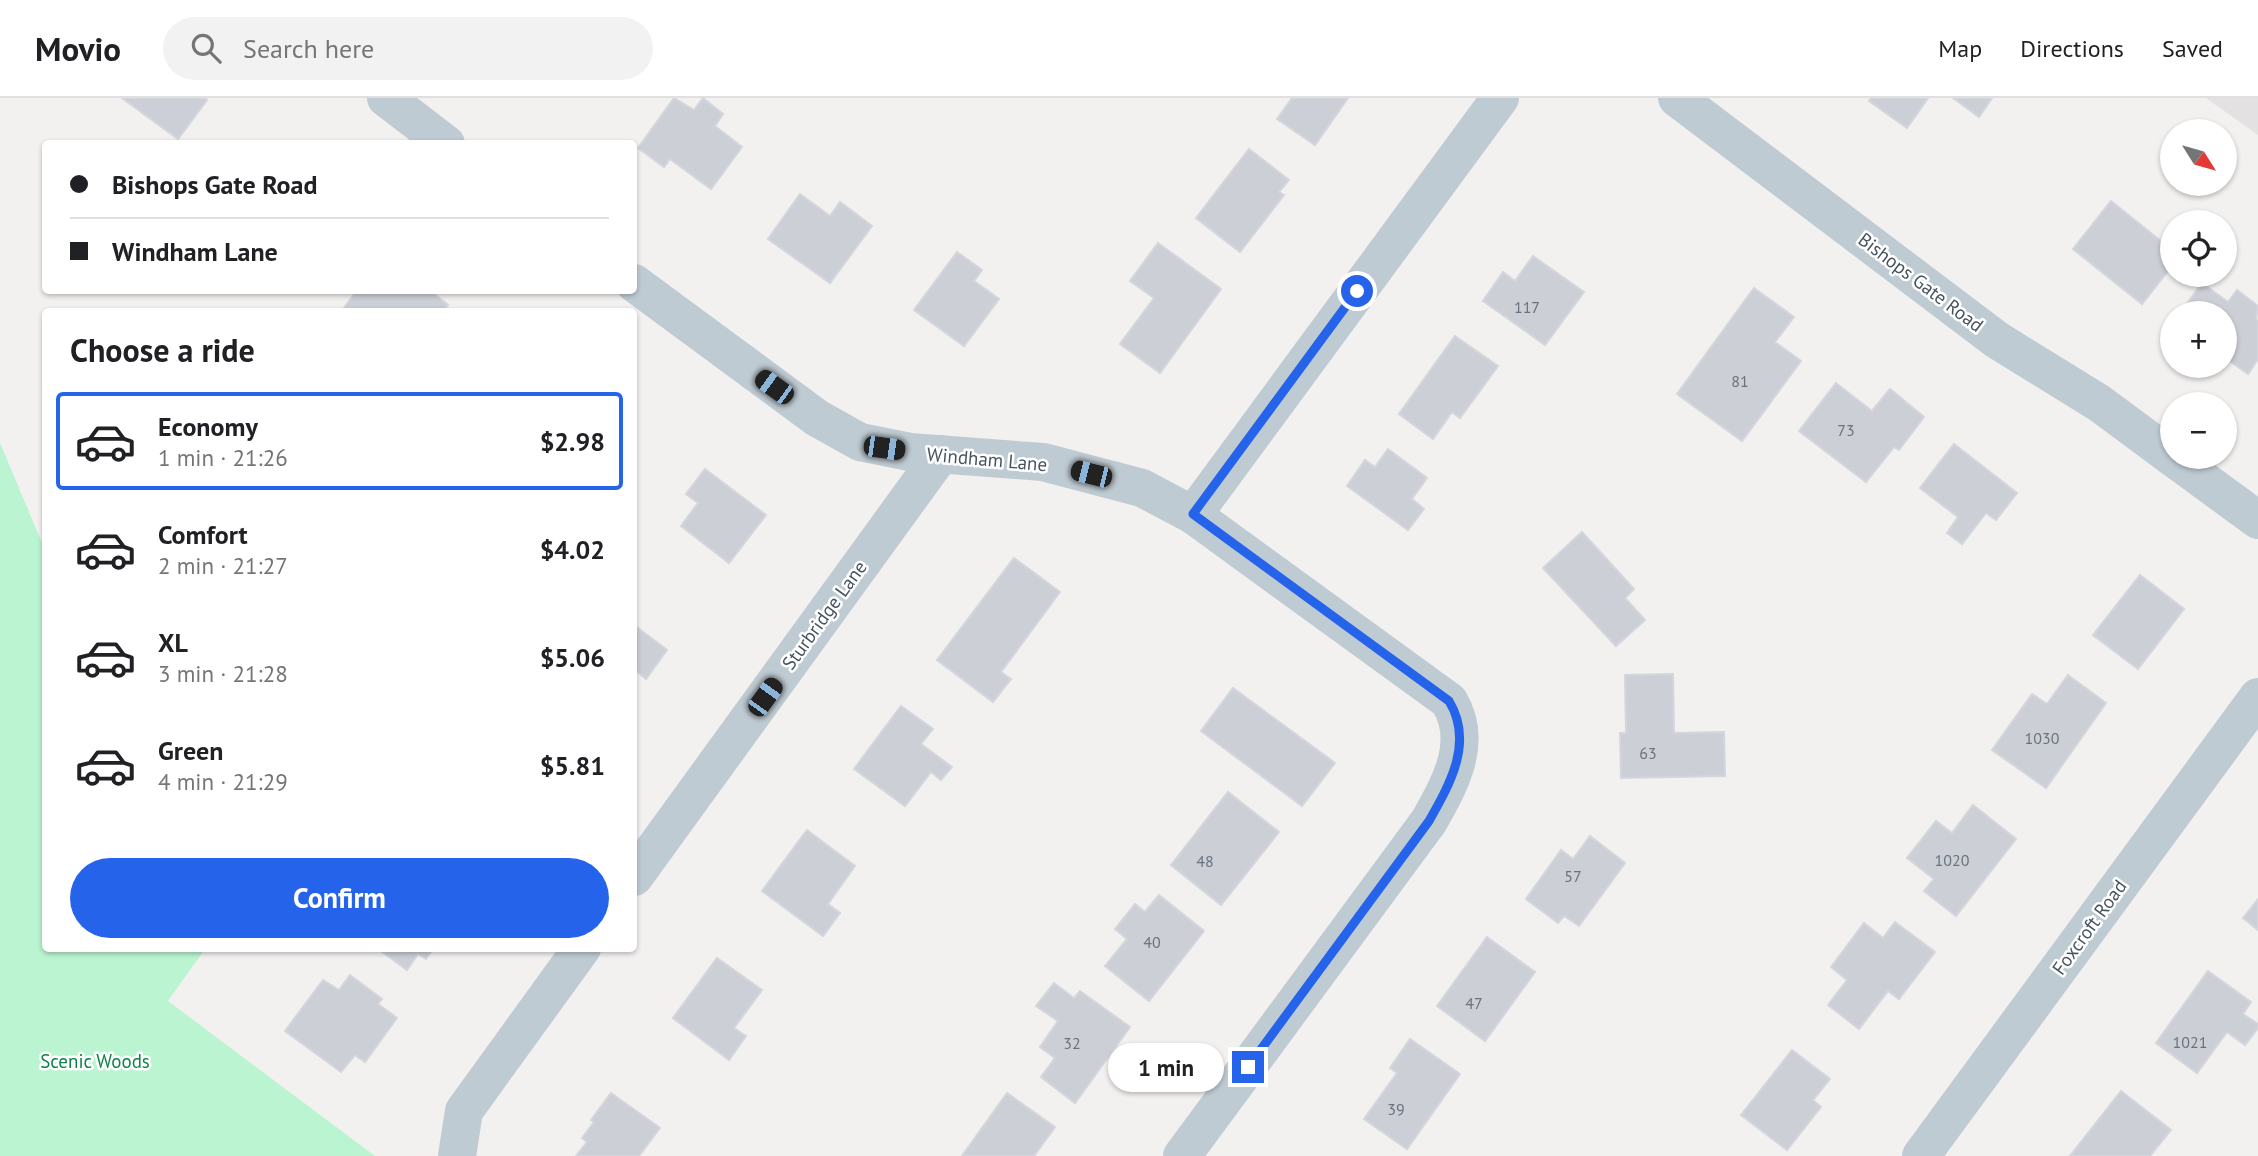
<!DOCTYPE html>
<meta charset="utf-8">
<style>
:root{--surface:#fff;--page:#f2f2f2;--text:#202124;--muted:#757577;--line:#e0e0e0;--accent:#2563eb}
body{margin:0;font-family:"PT Sans",sans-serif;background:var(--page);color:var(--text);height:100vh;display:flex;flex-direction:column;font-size:26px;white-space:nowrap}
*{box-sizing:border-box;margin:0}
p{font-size:23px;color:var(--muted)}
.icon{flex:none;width:38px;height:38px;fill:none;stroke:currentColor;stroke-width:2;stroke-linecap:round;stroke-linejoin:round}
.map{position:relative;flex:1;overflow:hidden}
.sheet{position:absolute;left:42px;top:210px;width:595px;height:644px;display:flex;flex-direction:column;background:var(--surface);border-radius:7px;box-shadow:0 2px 5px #0004}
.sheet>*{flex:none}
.hud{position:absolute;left:42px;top:42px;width:595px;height:154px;border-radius:7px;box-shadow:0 2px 5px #0004;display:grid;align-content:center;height:154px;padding:0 28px;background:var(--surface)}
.needle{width:46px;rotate:127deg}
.tools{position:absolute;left:2160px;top:21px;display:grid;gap:14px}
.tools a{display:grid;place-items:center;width:77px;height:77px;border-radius:50%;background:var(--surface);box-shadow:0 2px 5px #0004;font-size:35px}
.end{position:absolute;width:32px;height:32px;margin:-16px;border:9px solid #2563eb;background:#fff;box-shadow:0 0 0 4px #fff}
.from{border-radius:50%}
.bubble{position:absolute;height:49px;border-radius:24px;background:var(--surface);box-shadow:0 2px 5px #0004;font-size:23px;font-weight:700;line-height:49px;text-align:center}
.car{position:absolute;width:21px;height:42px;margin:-21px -10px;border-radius:9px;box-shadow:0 0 5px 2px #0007;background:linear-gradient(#222 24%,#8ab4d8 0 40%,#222 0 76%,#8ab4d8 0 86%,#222 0)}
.hud b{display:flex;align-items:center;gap:24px;height:66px;font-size:26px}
.hud b+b{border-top:2px solid var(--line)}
.hud i{width:18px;height:18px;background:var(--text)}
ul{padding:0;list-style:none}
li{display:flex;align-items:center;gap:21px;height:98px;margin:0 14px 10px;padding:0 14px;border:4px solid transparent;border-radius:7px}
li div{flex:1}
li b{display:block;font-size:26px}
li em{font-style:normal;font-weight:700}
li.on{border-color:var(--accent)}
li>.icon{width:63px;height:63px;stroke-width:1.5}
h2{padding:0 28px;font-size:32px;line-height:84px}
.action{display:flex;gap:14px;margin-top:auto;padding:14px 28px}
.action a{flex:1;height:80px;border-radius:42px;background:var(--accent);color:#fff;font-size:28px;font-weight:700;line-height:80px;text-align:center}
header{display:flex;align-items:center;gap:42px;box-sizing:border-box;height:98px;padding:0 35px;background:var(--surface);border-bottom:2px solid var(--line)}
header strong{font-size:33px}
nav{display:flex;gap:38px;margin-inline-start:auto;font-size:24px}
.search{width:490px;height:63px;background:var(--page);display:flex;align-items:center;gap:18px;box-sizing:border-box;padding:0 24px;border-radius:38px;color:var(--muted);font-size:26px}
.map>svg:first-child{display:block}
.education{fill:#e4e1e2}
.green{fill:#bbf4d1}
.building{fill:#cccfd6;stroke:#d3d6dc;stroke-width:2}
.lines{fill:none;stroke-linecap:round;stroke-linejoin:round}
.minor{stroke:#bfcbd3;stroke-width:38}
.route{stroke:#2563eb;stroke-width:9}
.labels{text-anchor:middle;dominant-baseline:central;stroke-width:5;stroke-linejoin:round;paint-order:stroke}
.number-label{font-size:16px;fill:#68737e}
.street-label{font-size:19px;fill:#465460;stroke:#fff}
.park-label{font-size:19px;fill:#0d8448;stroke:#fff}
</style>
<header>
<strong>Movio</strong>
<div class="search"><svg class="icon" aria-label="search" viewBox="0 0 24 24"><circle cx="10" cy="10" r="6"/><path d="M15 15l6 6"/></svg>Search here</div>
<nav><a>Map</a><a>Directions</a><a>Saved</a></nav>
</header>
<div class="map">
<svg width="2258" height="1058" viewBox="0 0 2258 1058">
<rect width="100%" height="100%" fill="#f3f0f0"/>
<!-- education -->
<path class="education" d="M2206 0H2258V37Z"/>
<!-- green -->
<path class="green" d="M0 345 45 452 46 850 205 851 168 903 375 1058H0Z"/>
<!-- building -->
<g class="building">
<path d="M122 0H205L207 2 178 41Z"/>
<path d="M674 0 694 12 703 0 723 16 715 28 742 49 711 91 670 61 664 69 638 50Z"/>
<path d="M1292 0H1348L1315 47 1277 21Z"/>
<path d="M1871 0H1928L1907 30 1869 3Z"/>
<path d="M1953 0H1992L1979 19Z"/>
<path d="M1249 51 1289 82 1279 94 1284 97 1240 154 1196 120Z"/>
<path d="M800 96 830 118 840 104 872 128 830 185 768 141Z"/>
<path d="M2111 103 2172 152V168L2142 206 2073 151Z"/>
<path d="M1158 145 1221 191 1160 275 1120 246 1154 200 1130 183Z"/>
<path d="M957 154 982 172 974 183 999 201 964 248 914 212Z"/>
<path d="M1533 158 1584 194 1545 247 1483 203 1503 174 1515 183Z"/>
<path d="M2202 185 2228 204 2237 192 2258 208 2256 222 2258 223V261L2248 276 2224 259V215H2180Z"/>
<path d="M1754 190 1794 219 1775 244 1801 263 1742 343 1677 296Z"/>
<path d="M357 192H429L448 207 442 214H341Z"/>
<path d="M1455 238 1498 268 1460 320 1452 314 1433 341 1399 316Z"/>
<path d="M1836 285 1872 313 1890 291 1924 319 1899 352 1894 349 1866 384 1799 333Z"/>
<path d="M1954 346 2017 395 1996 422 1986 415 1962 446 1947 435 1958 419 1920 390Z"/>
<path d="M1388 351 1427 380 1412 401 1424 411 1408 432 1347 388 1365 362 1375 369Z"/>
<path d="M705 371 766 417 729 465 681 428 698 405 686 396Z"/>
<path d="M1582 434 1634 491 1625 500 1645 522 1616 548 1543 470Z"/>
<path d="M1014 460 1060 494 1001 574 1011 581 993 604 937 562Z"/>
<path d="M2140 477 2184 511 2138 571 2093 537Z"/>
<path d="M634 527 667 552 646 581 634 571Z"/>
<path d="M1673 576 1674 635 1724 634 1725 678 1621 680 1620 635H1626L1625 577Z"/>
<path d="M2068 577 2106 605 2046 690 1992 652 2032 596 2047 606Z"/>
<path d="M1233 590 1335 665 1302 708 1201 633Z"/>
<path d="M901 608 933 631 921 646 952 669 941 682 931 674 905 708 854 671Z"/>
<path d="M1228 694 1279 734 1221 807 1171 767Z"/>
<path d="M1973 707 2016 741 1956 818 1924 793 1934 781 1907 760 1936 723 1952 735Z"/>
<path d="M807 732 855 768 828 806 840 815 823 838 762 793Z"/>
<path d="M1590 738 1625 765 1579 828 1564 818 1558 825 1526 801 1561 752 1573 761Z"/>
<path d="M1159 797 1204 833 1149 903 1105 868 1127 841 1115 831 1135 806 1145 814Z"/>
<path d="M2258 801V832L2243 820Z"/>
<path d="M1895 824 1935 854 1899 901 1888 893 1859 931 1828 907 1847 882 1831 869 1864 825 1883 840Z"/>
<path d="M1487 839 1535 874 1485 943 1437 908Z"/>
<path d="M377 850H434L426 861 418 856 407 872Z"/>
<path d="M717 860 762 892 734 930 746 938 729 962 673 920Z"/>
<path d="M2208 873 2251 904 2243 916 2258 926V930L2245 947 2227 934 2197 975 2156 945Z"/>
<path d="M350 877 382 901 378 906 397 920 365 964 355 957 341 974 285 933 323 882 339 892Z"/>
<path d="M1054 885 1074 900 1080 893 1130 929 1075 1005 1041 979 1055 960 1040 949 1058 923 1036 908Z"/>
<path d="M1410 941 1460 976 1407 1051 1364 1021 1397 975 1390 970Z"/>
<path d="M1792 952 1830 981 1813 1002 1821 1009 1787 1052 1741 1017Z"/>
<path d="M2121 993 2171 1032 2150 1058H2070Z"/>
<path d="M611 995 660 1030 639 1058H576L587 1044 582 1040 594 1024 591 1022Z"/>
<path d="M1007 995 1055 1029 1034 1058H962Z"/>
</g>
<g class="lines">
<!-- minor -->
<g class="minor">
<path d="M386 0 446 46"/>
<path d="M1677 0 1997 242 2099 305 2172 359"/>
<path d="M634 185 817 320 860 344 910 354 1043 364 1142 390 1193 417 1449 603C1474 644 1450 686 1429 723L1182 1058"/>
<path d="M2172 359 2258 422"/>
<path d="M1193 417 1500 0"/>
<path d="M634 779 941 356"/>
<path d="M457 1058 464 1013 582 850"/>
<path d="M1921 1058 2258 599"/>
</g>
</g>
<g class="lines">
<!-- route -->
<path class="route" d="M1248 969 1429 723C1450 686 1474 644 1449 603L1193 416 1357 193"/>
</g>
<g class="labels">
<!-- number labels -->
<g class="number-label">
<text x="1527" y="209">117</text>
<text x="1740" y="283">81</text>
<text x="1846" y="332">73</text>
<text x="2042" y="640">1030</text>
<text x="1648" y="655">63</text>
<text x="1952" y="762">1020</text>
<text x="1205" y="763">48</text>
<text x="1573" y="778">57</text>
<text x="1152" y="844">40</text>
<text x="1474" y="905">47</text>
<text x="2190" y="944">1021</text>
<text x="1072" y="945">32</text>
<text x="1396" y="1011">39</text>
</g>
<!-- street labels -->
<g class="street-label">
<text transform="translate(1921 184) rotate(37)">Bishops Gate Road</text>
<text transform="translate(987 361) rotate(5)">Windham Lane</text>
<text transform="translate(824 517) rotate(-54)">Sturbridge Lane</text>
<text transform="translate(2089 829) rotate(-54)">Foxcroft Road</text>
</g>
<!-- park labels -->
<g class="park-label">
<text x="95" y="963">Scenic Woods</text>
</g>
</g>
</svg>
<div class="tools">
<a><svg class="needle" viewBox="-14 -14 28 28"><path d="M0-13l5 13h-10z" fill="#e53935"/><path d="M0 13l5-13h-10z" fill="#757577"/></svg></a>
<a><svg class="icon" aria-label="locate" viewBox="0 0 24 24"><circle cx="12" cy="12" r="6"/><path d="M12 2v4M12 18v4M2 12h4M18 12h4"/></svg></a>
<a>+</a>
<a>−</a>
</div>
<i class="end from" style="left:1357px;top:193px"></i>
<i class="end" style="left:1248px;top:969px"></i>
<div class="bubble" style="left:1108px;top:945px;width:116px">1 min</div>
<i class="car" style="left:774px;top:289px;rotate:306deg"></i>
<i class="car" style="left:884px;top:350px;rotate:98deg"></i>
<i class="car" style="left:1091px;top:376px;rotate:284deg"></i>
<i class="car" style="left:765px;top:599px;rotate:36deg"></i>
<div class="hud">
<b><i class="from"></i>Bishops Gate Road</b>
<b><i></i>Windham Lane</b>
</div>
<section class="sheet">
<h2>Choose a ride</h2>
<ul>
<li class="on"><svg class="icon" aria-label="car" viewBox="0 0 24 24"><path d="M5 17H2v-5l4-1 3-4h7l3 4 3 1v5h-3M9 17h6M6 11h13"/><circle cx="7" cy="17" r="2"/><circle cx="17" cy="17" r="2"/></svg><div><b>Economy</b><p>1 min · 21:26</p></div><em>$2.98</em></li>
<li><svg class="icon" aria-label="car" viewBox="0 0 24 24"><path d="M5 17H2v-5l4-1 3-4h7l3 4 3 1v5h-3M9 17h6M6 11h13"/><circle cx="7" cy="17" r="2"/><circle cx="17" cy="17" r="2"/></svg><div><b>Comfort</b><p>2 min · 21:27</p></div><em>$4.02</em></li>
<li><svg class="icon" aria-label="car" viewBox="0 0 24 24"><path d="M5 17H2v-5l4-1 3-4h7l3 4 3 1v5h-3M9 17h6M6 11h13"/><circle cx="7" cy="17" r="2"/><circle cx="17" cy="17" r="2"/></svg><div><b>XL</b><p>3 min · 21:28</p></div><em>$5.06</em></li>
<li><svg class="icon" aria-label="car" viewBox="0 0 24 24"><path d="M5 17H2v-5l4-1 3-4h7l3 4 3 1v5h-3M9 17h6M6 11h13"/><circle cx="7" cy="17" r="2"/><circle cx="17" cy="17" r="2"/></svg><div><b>Green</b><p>4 min · 21:29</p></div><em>$5.81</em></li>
</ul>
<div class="action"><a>Confirm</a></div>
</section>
</div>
